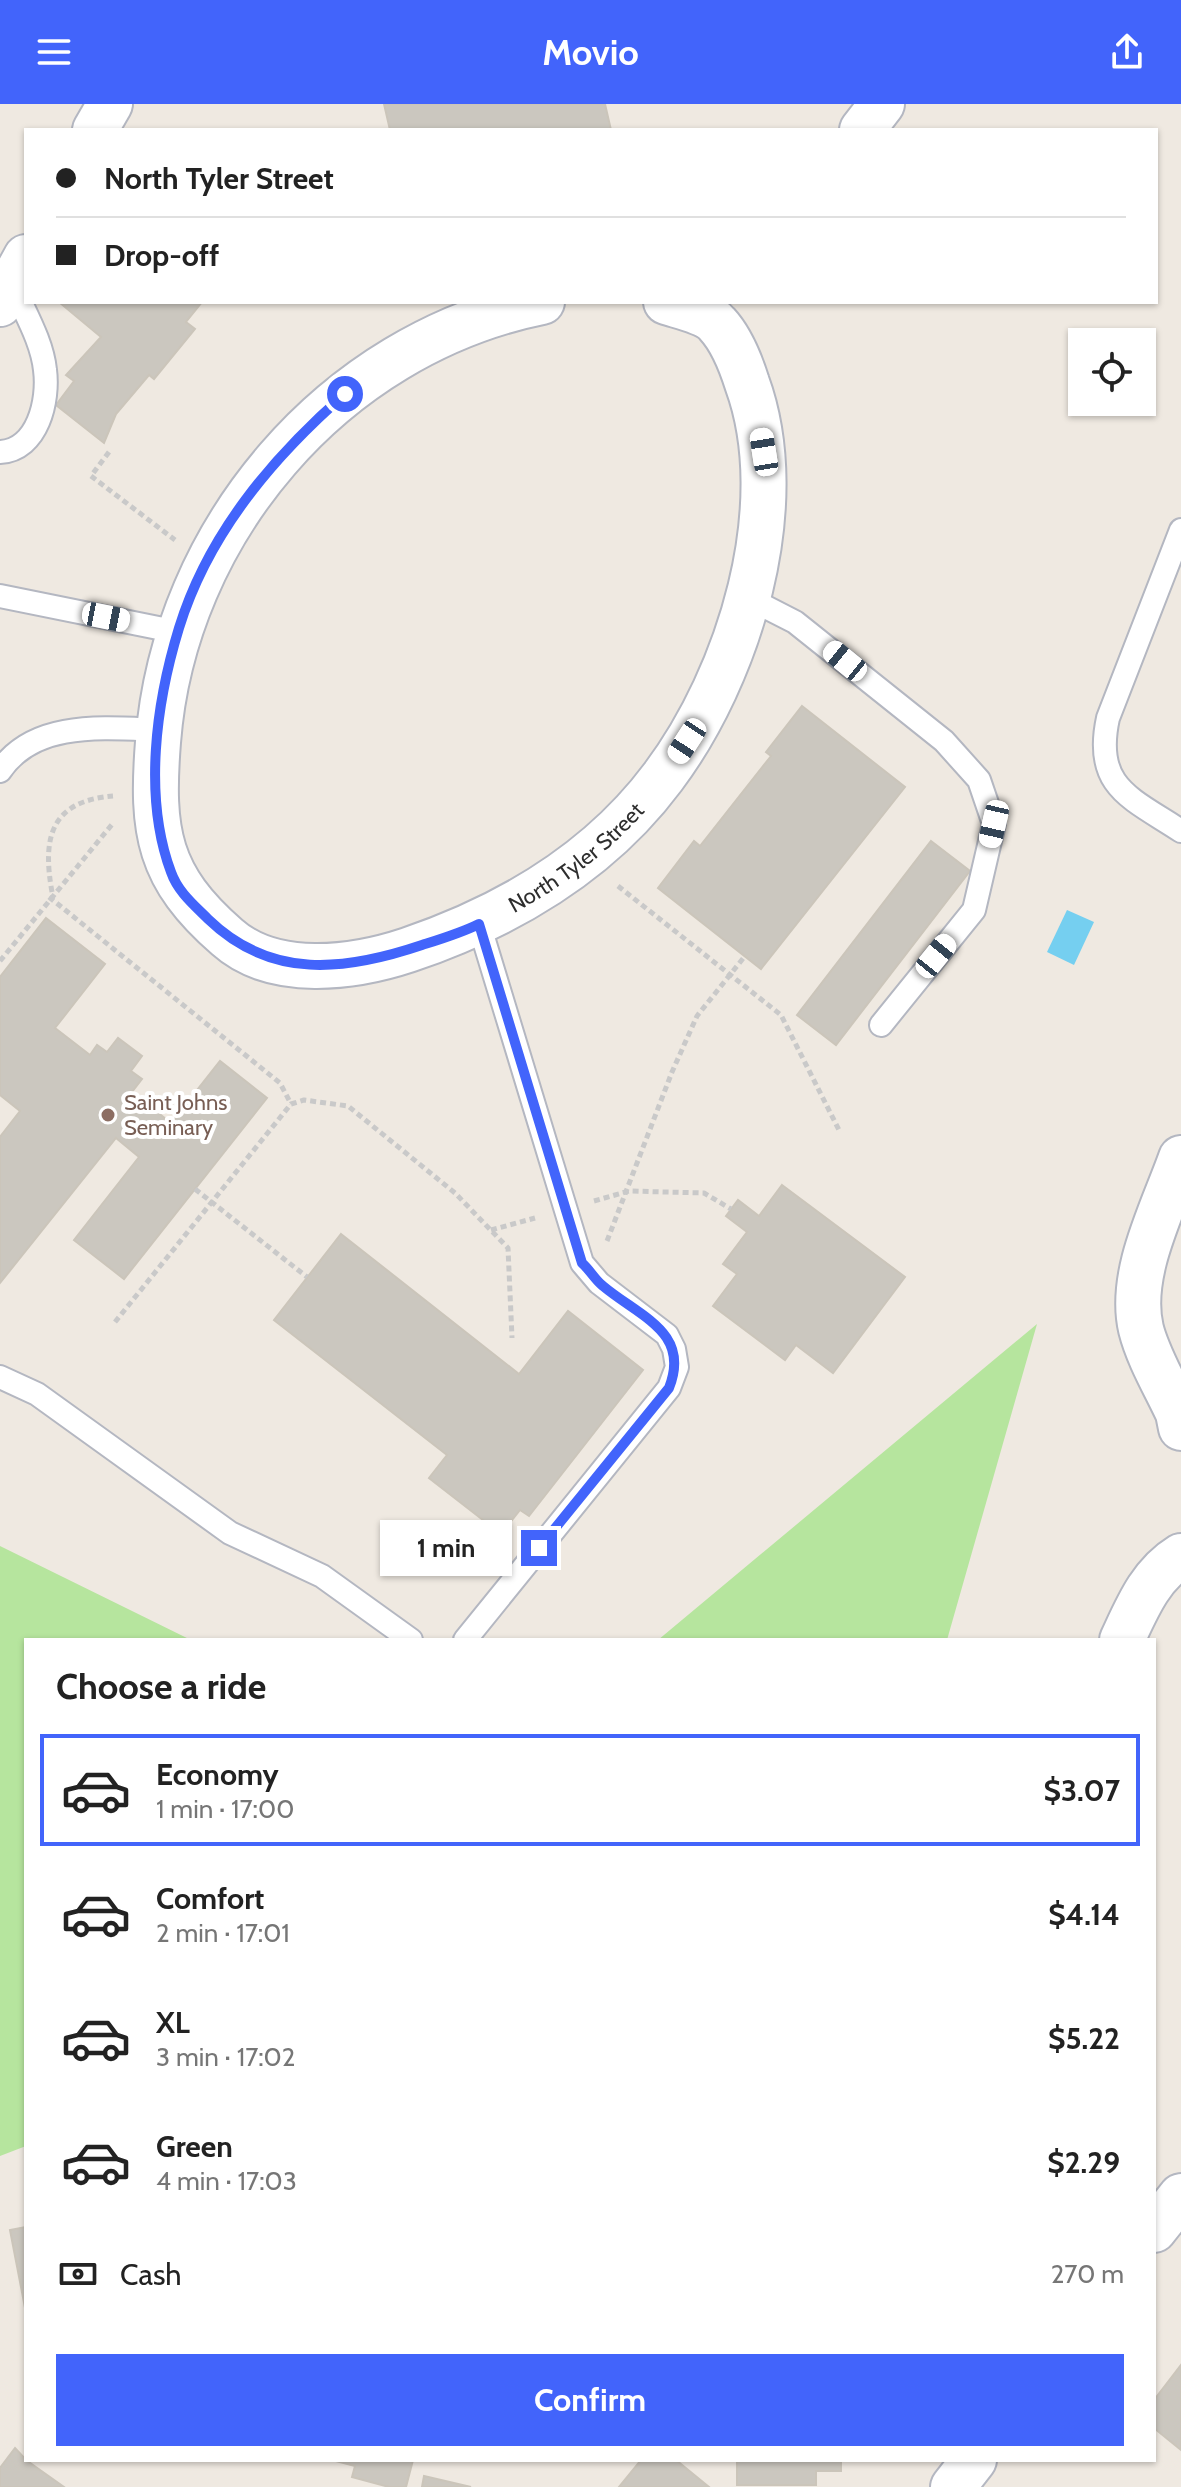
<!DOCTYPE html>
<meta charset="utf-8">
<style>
:root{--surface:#fff;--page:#f2f2f2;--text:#222;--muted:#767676;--line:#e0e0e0;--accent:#4264fb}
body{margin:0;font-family:Cabin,sans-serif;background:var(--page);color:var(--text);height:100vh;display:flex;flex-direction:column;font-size:30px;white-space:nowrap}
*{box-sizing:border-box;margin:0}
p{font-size:26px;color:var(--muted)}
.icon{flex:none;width:44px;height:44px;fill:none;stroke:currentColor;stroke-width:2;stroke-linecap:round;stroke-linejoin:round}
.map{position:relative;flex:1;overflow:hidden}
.details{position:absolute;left:24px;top:1534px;width:1132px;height:824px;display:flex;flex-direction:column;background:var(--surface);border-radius:0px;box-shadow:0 2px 6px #0004}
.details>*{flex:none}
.top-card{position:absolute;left:24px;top:24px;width:1134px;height:176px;border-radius:0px;box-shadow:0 2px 6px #0004;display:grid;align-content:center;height:176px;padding:0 32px;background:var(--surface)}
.buttons{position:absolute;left:1068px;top:224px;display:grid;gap:16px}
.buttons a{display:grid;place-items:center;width:88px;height:88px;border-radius:0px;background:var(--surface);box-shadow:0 2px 6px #0004;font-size:40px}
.end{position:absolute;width:36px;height:36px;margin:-18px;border:10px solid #4264fb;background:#fff;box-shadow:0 0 0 4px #fff}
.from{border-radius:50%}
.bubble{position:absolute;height:56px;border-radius:0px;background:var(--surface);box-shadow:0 2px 6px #0004;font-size:26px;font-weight:700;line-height:56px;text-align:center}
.car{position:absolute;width:24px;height:48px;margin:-24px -12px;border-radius:10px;box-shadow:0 0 6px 2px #0007;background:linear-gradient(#fff 24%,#345 0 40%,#fff 0 76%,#345 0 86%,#fff 0)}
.top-card b{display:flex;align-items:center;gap:28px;height:76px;font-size:30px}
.top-card b+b{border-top:2px solid var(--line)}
.top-card i{width:20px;height:20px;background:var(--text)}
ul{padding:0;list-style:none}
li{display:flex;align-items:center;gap:24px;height:112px;margin:0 16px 12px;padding:0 16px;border:4px solid transparent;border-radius:0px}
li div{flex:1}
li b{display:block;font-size:30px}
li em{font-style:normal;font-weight:700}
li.selected{border-color:var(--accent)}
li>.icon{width:72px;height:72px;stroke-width:1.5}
h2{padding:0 32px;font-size:36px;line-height:96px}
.pay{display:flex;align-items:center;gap:20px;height:88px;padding:0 32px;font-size:30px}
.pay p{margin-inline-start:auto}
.cta{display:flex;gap:16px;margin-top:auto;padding:16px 32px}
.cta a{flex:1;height:92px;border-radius:0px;background:var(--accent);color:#fff;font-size:32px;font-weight:700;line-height:92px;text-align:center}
header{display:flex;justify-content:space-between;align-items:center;height:104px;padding:0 32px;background:var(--accent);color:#fff;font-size:36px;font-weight:700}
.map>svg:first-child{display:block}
.green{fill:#b6e59e}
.water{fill:#75cff0}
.building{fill:#cbc7bf;stroke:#cbc5ba;stroke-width:2}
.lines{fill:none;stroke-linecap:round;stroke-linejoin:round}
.service-casing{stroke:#b4b7c1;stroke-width:26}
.minor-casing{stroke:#b4b7c1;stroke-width:48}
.path{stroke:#c9c9c9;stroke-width:5;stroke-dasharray:6 4;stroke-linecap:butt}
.service{stroke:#fff;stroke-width:22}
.minor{stroke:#fff;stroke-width:44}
.route{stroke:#4264fb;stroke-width:10}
.education-dot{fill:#8d6e63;stroke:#fff;stroke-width:3}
.labels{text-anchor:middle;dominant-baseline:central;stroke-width:8;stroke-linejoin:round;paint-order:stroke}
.street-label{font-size:22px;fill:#2e2e2e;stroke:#fff}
.education-label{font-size:22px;fill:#785e54;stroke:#fff;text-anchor:start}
</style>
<header><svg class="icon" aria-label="menu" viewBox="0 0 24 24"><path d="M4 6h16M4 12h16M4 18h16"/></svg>Movio<svg class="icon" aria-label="share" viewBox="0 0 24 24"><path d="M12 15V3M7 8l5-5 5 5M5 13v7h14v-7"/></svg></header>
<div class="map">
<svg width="1181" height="2383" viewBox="0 0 1181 2383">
<rect width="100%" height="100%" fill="#efe9e1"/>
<!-- green -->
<g class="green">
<path d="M1037 1220 947 1536H657H658Z"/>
<path d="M0 1442 191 1536H26V2042L0 2052Z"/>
</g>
<!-- water -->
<path class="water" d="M1067 806 1094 818 1074 861 1047 848Z"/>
<!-- building -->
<g class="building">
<path d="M384 0H605L611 26H390Z"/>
<path d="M59 198H202L186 218 195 225 154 275 149 271 116 310 104 339 56 301 74 277 66 271 101 233Z"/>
<path d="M802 602 905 683 761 865 658 784 694 737 700 742 771 652 766 648Z"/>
<path d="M931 737 970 767 836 941 797 911Z"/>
<path d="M46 814 105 860 55 924 90 951 97 941 107 948 118 934 142 952 131 967 142 975 132 988 171 1019 220 957 267 994 124 1175 74 1136 139 1053 116 1034 0 1179V1033L20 1007 0 991V873Z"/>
<path d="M782 1081 905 1173 833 1269 796 1241 785 1256 713 1202 737 1170 723 1160 747 1128 726 1112 738 1096 759 1112Z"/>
<path d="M341 1130 519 1270 568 1207 643 1266 529 1412 520 1406 501 1430 429 1374 447 1351 274 1216Z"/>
<path d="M26 2123V2209L10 2126Z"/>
<path d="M1181 2261V2346L1154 2324V2296Z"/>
<path d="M15 2344 26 2356 64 2383H0V2364Z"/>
<path d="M332 2356H413L406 2383H389L352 2373 355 2362Z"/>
<path d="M641 2356H676L709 2383H619Z"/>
<path d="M737 2356H841V2367H816V2381H737Z"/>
<path d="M424 2372 471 2383H422Z"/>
</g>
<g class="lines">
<!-- service casing -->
<g class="service-casing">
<g id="service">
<path d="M0 348C38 346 49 296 45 266 42 236 23 206 12 179"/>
<path d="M1181 426 1108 614C1093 683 1131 694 1181 727"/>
<path d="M0 492 178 528"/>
<path d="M748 494 795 518 944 637 979 676 994 720 974 806 881 921"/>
<path d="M0 667C34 616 105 624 159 626"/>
<path d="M0 1273 37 1290 230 1429 322 1472 411 1536"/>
<path d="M465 1536 669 1284 677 1263 674 1245 667 1231 599 1179 582 1159 479 820"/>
</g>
</g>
<!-- minor casing -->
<g class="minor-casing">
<g id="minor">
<path d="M95 26 110 0"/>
<path d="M862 26 882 0"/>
<path id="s1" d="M542 198C333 240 174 428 158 638 151 728 158 773 227 833 274 875 354 864 408 846 508 812 599 759 663 673 739 572 792 402 747 279 741 260 731 235 717 220 707 208 681 203 666 198"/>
<path d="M0 200 26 153"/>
<path d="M1181 1054C1163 1105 1128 1170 1141 1225 1148 1253 1166 1283 1178 1309L1181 1324"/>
<path d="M1122 1536C1137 1504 1150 1471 1181 1452"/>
<path d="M1154 2126 1181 2092"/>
<path d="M953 2383 974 2356"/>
</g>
</g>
<!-- path -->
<g class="path">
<path d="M109 348 91 372 175 436"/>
<path d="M618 782 781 911 840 1028"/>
<path d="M52 788C42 733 51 697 113 692"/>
<path d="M49 793 280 979 291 1000"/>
<path d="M0 857 114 718"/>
<path d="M195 1085 307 1173"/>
<path d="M594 1097 629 1087 704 1089 731 1105"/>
<path d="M491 1126 535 1114"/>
<path d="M607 1137 672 968 697 912 745 852"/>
<path d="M115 1218 291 1000 304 996 348 1002 455 1089 508 1144 512 1234"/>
</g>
<!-- service -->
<use href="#service" class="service"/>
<!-- minor -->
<use href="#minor" class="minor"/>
</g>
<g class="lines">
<!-- route -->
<path class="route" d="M345 290C272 354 208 430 179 524 156 599 143 693 171 768 178 788 194 801 208 815 271 876 345 867 422 841 441 835 461 829 479 820L582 1159C590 1166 595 1176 603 1182 640 1213 691 1228 669 1284L539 1444"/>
</g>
<!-- markers -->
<circle class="education-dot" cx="108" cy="1011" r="8"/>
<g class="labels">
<!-- street labels -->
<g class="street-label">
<text stroke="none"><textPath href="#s1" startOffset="1226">North Tyler Street</textPath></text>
</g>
<!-- education labels -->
<g class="education-label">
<text x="124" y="998">Saint Johns<tspan x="124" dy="25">Seminary</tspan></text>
</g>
</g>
</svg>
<div class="buttons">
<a><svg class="icon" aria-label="locate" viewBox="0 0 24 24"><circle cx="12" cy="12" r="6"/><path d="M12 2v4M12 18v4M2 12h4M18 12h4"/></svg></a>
</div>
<i class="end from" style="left:345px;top:290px"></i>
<i class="end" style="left:539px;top:1444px"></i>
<div class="bubble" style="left:380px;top:1416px;width:132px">1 min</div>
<i class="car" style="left:764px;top:348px;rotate:351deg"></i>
<i class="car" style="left:106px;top:513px;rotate:101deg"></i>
<i class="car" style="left:845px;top:557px;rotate:309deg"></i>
<i class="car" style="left:687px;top:637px;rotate:213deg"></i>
<i class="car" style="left:994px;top:720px;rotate:193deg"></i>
<i class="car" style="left:936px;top:852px;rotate:39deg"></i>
<div class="top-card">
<b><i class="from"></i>North Tyler Street</b>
<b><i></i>Drop-off</b>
</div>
<section class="details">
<h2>Choose a ride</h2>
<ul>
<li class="selected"><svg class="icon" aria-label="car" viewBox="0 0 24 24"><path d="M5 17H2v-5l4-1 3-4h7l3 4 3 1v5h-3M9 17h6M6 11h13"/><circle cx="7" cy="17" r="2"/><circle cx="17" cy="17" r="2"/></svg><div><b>Economy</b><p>1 min · 17:00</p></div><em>$3.07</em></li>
<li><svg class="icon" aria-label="car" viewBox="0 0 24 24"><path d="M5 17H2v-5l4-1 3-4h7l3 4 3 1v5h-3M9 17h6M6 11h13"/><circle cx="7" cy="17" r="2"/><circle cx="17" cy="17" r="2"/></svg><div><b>Comfort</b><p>2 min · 17:01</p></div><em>$4.14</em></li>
<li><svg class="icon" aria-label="car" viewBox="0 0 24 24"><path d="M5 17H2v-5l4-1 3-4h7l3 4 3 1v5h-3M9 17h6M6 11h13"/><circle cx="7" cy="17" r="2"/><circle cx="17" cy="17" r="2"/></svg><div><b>XL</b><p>3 min · 17:02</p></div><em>$5.22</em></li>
<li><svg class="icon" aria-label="car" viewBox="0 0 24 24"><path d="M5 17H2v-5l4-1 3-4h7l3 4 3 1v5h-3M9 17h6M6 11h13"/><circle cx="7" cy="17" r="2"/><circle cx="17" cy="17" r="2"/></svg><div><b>Green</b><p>4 min · 17:03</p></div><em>$2.29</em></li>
</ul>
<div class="pay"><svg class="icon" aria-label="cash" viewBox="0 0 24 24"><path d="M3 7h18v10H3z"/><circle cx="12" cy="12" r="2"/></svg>Cash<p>270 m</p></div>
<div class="cta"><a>Confirm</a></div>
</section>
</div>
